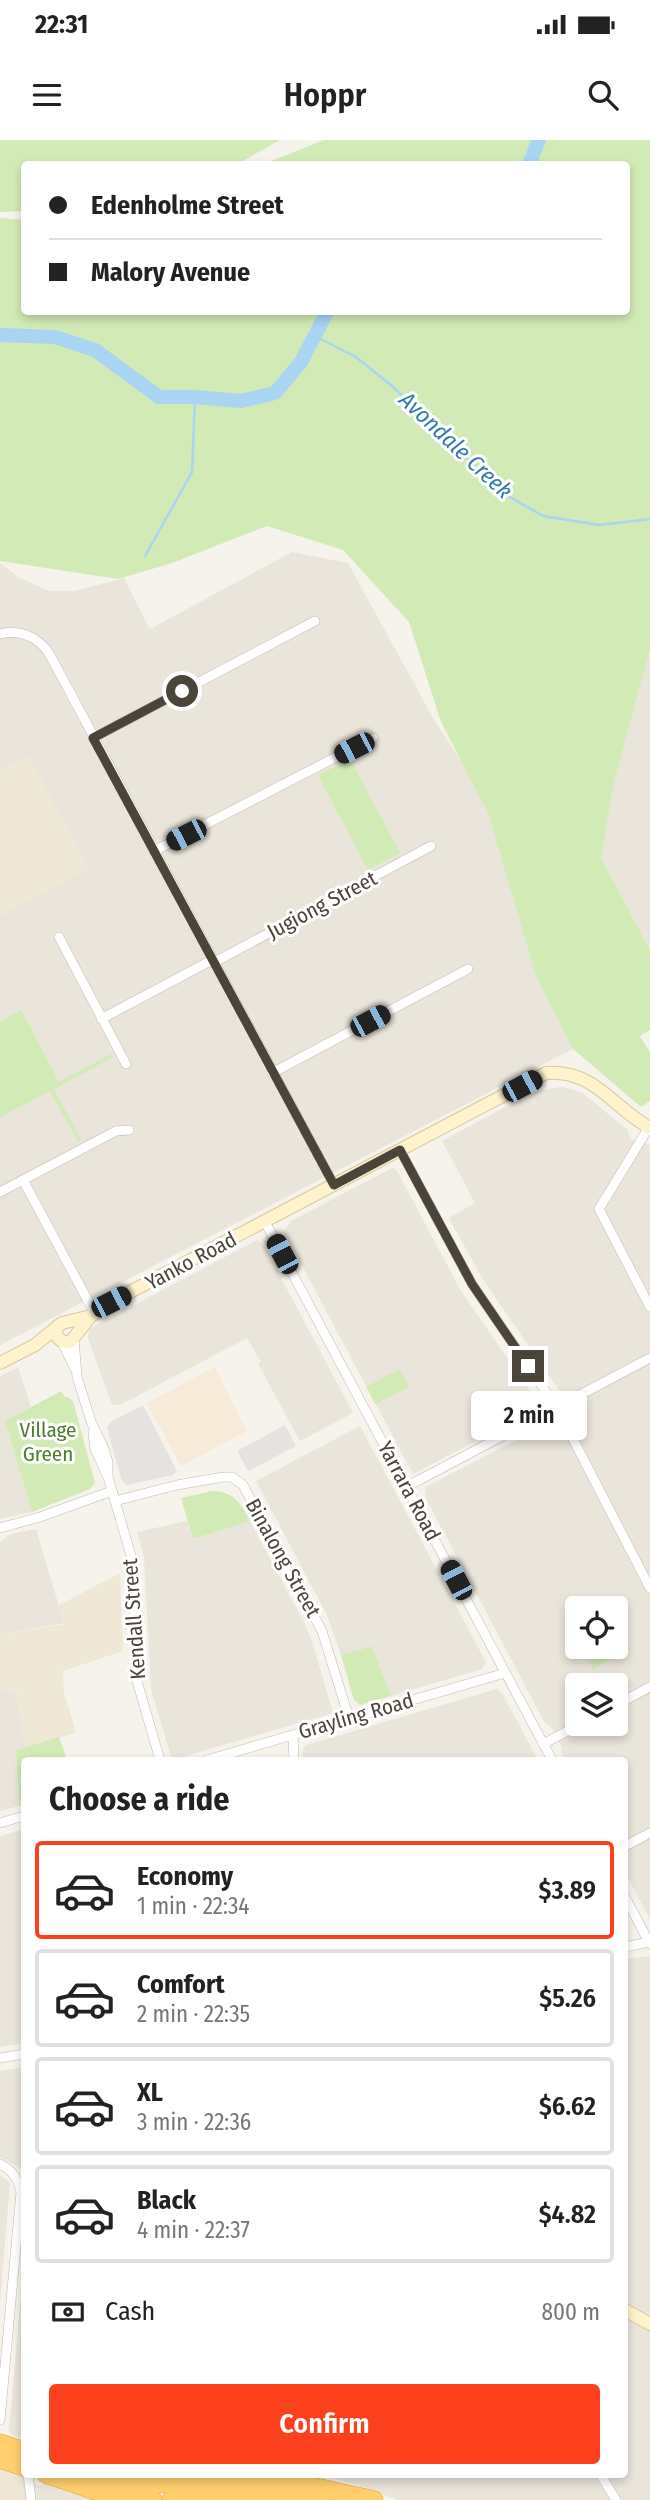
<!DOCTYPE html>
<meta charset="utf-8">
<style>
:root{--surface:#fff;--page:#f2f2f2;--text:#222;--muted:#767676;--line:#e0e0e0;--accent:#fc3f1d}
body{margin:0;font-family:"Fira Sans Condensed",sans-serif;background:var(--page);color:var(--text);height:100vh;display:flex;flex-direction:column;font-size:26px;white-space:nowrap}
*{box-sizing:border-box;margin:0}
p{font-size:23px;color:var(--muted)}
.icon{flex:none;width:38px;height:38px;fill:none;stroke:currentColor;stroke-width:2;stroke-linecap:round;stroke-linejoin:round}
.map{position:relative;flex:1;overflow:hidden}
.details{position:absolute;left:21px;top:1617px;width:607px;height:721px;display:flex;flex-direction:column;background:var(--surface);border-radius:7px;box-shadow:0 4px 10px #0003}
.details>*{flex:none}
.top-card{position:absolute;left:21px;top:21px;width:609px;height:154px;border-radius:7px;box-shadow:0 4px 10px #0003;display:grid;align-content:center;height:154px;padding:0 28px;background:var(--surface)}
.fabs{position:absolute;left:565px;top:1456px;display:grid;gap:14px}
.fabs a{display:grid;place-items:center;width:63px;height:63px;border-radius:7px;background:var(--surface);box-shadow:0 4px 10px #0003;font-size:35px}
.end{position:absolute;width:32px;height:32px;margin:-16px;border:9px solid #4b4439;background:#fff;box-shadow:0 0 0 4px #fff}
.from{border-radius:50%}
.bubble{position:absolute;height:49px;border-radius:7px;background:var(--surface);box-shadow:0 4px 10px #0003;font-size:23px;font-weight:600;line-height:49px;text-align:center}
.car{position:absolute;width:21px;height:42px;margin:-21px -10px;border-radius:9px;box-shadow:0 0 5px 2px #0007;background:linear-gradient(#222 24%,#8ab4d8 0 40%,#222 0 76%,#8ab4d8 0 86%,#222 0)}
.top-card b{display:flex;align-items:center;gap:24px;height:66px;font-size:26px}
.top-card b+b{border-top:2px solid var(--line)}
.top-card i{width:18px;height:18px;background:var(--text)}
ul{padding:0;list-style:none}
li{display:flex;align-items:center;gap:21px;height:98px;margin:0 14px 10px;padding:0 14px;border:4px solid var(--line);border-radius:7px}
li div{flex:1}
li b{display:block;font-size:26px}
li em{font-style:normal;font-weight:600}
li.on{border-color:var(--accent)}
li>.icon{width:63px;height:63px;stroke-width:1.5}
h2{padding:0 28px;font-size:32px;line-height:84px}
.pay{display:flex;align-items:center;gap:18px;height:77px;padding:0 28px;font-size:26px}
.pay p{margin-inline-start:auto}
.button{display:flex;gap:14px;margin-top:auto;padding:14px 28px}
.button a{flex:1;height:80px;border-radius:7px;background:var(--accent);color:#fff;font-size:28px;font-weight:600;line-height:80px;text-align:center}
.status{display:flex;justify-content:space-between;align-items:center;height:49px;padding:0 35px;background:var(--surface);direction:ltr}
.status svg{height:19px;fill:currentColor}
header{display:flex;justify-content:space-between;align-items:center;height:91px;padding:0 28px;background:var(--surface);font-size:32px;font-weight:600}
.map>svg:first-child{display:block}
.residential{fill:#eae5da;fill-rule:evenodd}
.commercial{fill:#f7ead8}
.education{fill:#efe8d6}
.green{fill:#d2eab5}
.parking{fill:#e5e3e0}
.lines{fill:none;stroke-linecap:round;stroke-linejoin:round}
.stream{stroke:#a9d4f2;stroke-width:2.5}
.river{stroke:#a9d4f2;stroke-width:14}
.street-casing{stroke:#c2bbae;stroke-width:10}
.secondary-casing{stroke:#d6c79b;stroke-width:14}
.highway-casing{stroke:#e0a43c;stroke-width:19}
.street{stroke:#fff;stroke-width:9}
.secondary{stroke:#fff3cd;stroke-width:12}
.highway{stroke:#ffcf6e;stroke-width:18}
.route{stroke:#4b4439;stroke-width:9}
.labels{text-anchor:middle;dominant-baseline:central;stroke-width:6;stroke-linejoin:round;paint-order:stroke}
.street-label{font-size:21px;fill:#4b4439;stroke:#fff}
.park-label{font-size:21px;fill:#4a7f2a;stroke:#fff}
.water-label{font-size:23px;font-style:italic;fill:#2e7ab2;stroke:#fff}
</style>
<div class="status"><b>22:31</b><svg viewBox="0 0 49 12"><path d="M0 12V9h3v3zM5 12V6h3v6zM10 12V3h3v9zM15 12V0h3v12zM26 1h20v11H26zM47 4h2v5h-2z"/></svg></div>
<header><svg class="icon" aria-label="menu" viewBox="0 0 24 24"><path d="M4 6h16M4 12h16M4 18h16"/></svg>Hoppr<svg class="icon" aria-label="search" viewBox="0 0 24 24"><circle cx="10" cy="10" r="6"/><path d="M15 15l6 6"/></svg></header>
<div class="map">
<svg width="650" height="2360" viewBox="0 0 650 2360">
<rect width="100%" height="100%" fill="#f6f3ec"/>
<!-- residential -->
<g class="residential">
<path d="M292 412 348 423 433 578 465 627 488 673 536 837 573 909 0 1205V423L18 437 49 451H75L124 438 150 489Z"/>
<path d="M650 510V810L601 718 614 642Z"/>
<path d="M562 947 581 952 628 990 630 999 650 1005V1780L625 1732V1620H565L561 1612 562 1608 552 1588 545 1583 425 1357 426 1347 543 1286 551 1289 572 1278 575 1270 566 1253 559 1250 482 1138 449 1078 475 1063 442 1001 535 951ZM578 1468H616V1507H578ZM578 1545H616V1584H578Z"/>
<path d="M392 1028 396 1029 461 1151 539 1264 536 1270 413 1334 284 1092 291 1081Z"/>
<path d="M257 1100 263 1104 353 1273 300 1301 258 1224 261 1222 247 1198 120 1265H112L88 1198 89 1189Z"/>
<path d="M18 1227 31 1267 5 1281 32 1372 0 1379V1236Z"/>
<path d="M360 1286 486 1522 482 1529 391 1556 372 1506 341 1515 327 1475 256 1341Z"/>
<path d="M187 1381 193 1399 250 1381 303 1481 312 1501 333 1573 172 1620 151 1549 144 1417 137 1392Z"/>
<path d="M36 1389 64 1483 0 1495V1402L11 1394Z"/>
<path d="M497 1549 502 1553 538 1620H303L302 1612 306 1605Z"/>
<path d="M0 1550 16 1551 26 1607 16 1610 19 1666 0 1671Z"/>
<path d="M24 1689V1903L0 1907V1696Z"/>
<path d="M650 1816V2360H396L375 2351 326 2336 324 2335 625 2334V1819Z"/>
<path d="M24 1927V2034L23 2030 0 2017V1931Z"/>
<path d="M0 2035 10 2043 0 2162Z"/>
<path d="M24 2119V2299L11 2295 9 2290Z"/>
<path d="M0 2329 40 2346 44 2343 93 2360H0Z"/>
</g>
<!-- commercial -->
<path class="commercial" d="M215 1227 247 1291 181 1326 147 1263Z"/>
<!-- education -->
<g class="education">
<path d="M29 616 89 728 0 776V631Z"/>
<path d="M120 1433 123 1511 63 1531 64 1552 76 1593 26 1607 16 1551 0 1550V1495L64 1484 59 1465Z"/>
<path d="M0 2327 19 2333 22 2336 24 2360H0Z"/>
</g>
<!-- green -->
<g class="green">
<path d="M0 0H280L237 24H24V71L0 72Z"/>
<path d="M324 0H650V510L614 642 601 718 650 810V890L640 896 650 912V961L641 967 573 909 536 837 488 673 441 582 409 482 343 410 267 386 172 423 118 439 0 421V78L24 80V172H626V24H264Z"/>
<path d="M350 619 400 713 368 730 318 635Z"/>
<path d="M21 870 59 942 111 914 113 917 54 949 81 1000 78 1002 50 951 0 977V882Z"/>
<path d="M400 1229 409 1247 375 1264 366 1247Z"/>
<path d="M61 1251 65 1257H68L73 1261 95 1343 90 1349 32 1372 5 1281Z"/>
<path d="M212 1351C234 1351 241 1364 250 1381L193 1399 181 1358Z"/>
<path d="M616 1496 624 1511 593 1529 585 1514 598 1507H616Z"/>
<path d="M372 1506 391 1556 360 1565 354 1560 341 1515Z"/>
<path d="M59 1597 67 1620H24V1664L19 1666 16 1610Z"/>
</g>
<!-- parking -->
<g class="parking">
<path d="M143 1265 177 1331 173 1335 127 1345 122 1341 107 1288 110 1282Z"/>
<path d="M285 1285 296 1306 248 1331 237 1311Z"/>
</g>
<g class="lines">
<!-- stream -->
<g class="stream">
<path d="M315 196 356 217 391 245 503 353 543 376 599 385 650 379"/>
<path d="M145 416 192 332 195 257"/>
</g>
<!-- river -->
<g class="river">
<path d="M529 24 539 0"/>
<path d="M0 195 55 197 95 210 159 257H195L241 261 275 253 301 222 327 172"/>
</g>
<!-- street casing -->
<g class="street-casing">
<g id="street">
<path d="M0 494C20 489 39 497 50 515L334 1045"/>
<path d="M93 598 315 481"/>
<path d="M154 711 373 598"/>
<path d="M59 797 126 924"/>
<path d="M213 823 431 706"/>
<path d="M101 879 212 820"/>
<path d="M272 933 468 829"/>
<path d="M649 987 599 1069 650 1167"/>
<path d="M400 1010 472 1144 557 1268 650 1448"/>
<path d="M23 1040 95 1174"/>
<path d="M0 1052 116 991 129 990"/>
<path d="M265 1082 552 1620"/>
<path d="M74 1198 77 1237 92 1284 103 1306 108 1322V1337L132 1419 137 1541 160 1620"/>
<path d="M62 1202 75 1229"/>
<path d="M93 1293 95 1309 107 1335"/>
<path d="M406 1347 650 1218"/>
<path d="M115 1361 177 1345 223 1337H232L243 1345 322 1491 349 1578"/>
<path d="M0 1388 40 1377 112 1351"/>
<path d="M616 1565 650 1547"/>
<path d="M293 1595 294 1620"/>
<path d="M543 1604 581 1584"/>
<path d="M207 1620 505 1533"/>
<path d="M0 1683 24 1676"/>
<path d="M625 1706 650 1693"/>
<path d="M625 1757 650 1804"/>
<path d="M625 1807 649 1802"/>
<path d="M0 1918 24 1914"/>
<path d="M0 2024C13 2031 18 2038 21 2052L0 2280"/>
<path d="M28 2334 31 2360"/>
<path d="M600 2334 616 2360"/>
</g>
</g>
<!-- secondary casing -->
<g class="secondary-casing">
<g id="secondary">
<path d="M58 1186C53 1196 60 1204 71 1201L91 1176 111 1162 546 933C594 929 612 967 650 988"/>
<path d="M0 1223 35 1205 62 1183 91 1176"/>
<path d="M625 2170 650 2184"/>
</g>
</g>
<!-- highway casing -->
<g class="highway-casing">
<g id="highway">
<path d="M0 2303 24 2311"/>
<path d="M0 2319 24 2327"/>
<path d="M46 2334 96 2351 153 2360"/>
<path d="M94 2334 139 2344 293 2342 374 2360"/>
<path d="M171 2360 277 2356 321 2360"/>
</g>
</g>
<!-- street -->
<use href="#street" class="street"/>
<!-- secondary -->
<use href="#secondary" class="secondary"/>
<!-- highway -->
<use href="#highway" class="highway"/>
</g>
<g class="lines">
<!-- route -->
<path class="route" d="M182 551 93 598 334 1045 400 1010 472 1144 528 1226"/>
</g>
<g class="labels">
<!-- street labels -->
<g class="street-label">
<text transform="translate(322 765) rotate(-28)">Jugiong Street</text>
<text transform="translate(191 1121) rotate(-28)">Yanko Road</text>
<text transform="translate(409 1351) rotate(62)">Yarrara Road</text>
<text transform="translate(283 1418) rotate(61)">Binalong Street</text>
<text transform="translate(134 1479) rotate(-94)">Kendall Street</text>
<text transform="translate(356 1576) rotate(-16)">Grayling Road</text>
</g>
<!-- park labels -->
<g class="park-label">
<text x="48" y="1290">Village<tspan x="48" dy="24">Green</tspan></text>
</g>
<!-- water labels -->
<g class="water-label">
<text transform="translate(456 305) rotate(43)">Avondale Creek</text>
</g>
</g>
</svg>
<div class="fabs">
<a><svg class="icon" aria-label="locate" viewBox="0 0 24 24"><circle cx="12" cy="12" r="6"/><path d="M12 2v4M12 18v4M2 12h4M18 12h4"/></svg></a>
<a><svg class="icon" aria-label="layers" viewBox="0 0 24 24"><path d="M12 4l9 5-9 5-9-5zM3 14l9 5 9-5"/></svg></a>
</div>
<i class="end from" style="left:182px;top:551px"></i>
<i class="end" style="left:528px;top:1226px"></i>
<div class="bubble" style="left:471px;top:1251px;width:116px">2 min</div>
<i class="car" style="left:354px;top:608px;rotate:243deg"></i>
<i class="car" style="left:186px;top:695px;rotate:243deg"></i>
<i class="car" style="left:370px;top:881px;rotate:62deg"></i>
<i class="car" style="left:522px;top:946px;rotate:62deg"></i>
<i class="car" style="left:282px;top:1114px;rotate:332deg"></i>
<i class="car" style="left:111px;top:1162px;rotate:63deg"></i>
<i class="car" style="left:456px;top:1440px;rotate:332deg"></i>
<div class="top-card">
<b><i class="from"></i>Edenholme Street</b>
<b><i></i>Malory Avenue</b>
</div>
<section class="details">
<h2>Choose a ride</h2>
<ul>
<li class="on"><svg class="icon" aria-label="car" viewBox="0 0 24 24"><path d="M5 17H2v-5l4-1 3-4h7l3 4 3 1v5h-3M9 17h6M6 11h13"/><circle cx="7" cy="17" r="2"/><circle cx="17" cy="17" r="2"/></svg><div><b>Economy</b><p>1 min · 22:34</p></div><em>$3.89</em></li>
<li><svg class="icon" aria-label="car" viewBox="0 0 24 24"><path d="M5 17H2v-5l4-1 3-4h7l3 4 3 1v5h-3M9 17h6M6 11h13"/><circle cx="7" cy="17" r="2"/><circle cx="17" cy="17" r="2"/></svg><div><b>Comfort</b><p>2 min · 22:35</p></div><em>$5.26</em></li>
<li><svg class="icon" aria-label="car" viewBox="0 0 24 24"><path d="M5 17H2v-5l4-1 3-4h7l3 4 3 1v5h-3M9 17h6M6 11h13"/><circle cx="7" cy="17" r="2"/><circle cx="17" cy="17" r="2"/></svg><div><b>XL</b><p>3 min · 22:36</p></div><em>$6.62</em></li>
<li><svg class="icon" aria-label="car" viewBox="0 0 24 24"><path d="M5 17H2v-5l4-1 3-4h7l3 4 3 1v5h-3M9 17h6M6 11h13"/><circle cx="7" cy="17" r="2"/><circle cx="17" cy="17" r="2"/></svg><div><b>Black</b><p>4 min · 22:37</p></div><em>$4.82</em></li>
</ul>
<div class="pay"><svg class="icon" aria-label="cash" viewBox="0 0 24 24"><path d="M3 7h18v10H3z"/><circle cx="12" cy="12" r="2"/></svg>Cash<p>800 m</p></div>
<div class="button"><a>Confirm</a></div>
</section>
</div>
